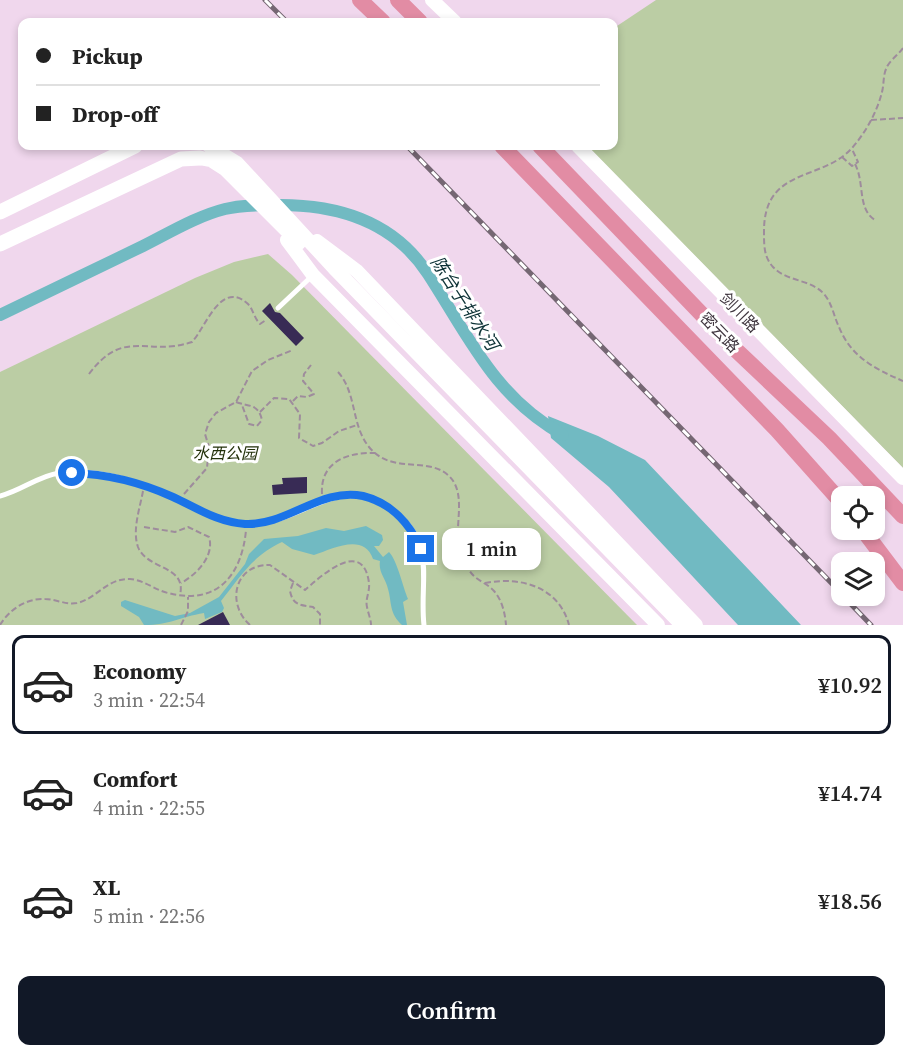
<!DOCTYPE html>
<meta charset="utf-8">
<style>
:root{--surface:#fff;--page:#f2f2f2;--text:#222;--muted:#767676;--line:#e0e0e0;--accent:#111827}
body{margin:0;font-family:"Source Serif 4","Noto Sans SC",serif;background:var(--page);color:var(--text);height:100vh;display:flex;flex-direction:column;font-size:22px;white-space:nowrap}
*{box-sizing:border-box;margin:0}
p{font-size:20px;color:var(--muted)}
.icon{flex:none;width:33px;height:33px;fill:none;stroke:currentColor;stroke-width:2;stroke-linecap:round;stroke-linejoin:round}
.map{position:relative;height:625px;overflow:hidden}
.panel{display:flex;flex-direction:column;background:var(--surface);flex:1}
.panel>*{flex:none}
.guide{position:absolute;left:18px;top:18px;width:600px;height:132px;border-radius:12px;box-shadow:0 3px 9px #0003;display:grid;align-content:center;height:132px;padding:0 18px;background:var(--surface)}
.fabs{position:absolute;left:831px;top:486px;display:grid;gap:12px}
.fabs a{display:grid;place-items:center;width:54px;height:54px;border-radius:12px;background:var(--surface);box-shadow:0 3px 9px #0003;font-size:30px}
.end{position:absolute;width:27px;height:27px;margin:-14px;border:8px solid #1a73e8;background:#fff;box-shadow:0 0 0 3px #fff}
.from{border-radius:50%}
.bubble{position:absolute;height:42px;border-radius:12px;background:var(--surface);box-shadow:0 3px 9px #0003;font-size:20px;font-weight:600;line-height:42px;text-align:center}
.guide b{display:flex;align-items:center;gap:21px;height:57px;font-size:22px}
.guide b+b{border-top:2px solid var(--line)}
.guide i{width:15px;height:15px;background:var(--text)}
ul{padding:10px 0 0;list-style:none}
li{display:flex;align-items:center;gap:18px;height:99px;margin:0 12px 9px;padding:0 6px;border:3px solid transparent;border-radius:12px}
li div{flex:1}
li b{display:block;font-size:22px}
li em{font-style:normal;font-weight:600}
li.on{border-color:var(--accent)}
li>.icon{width:54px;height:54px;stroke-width:1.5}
.cta{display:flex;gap:12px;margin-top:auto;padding:12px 18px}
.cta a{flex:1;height:69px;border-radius:12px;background:var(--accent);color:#fff;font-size:24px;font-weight:600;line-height:69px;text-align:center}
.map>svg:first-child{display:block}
.green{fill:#bbcda4}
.water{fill:#71bac2}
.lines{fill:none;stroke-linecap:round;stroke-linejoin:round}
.canal{stroke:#71bac2;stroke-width:12}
.building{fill:#382b55}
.path{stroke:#9e8c9c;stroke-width:2;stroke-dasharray:6 3;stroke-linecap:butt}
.service{stroke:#fff;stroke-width:5}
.tertiary{stroke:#fff;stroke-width:14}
.secondary{stroke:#fff;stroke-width:15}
.trunk{stroke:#e28ca4;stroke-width:16}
.rail-casing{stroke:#756773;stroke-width:5}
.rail{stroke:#fff;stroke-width:3;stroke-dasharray:9;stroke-linecap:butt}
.route{stroke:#1a73e8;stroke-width:8}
.labels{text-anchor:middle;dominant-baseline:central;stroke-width:6;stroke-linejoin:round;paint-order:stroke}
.street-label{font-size:16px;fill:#413740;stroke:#fff}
.park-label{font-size:16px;font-style:italic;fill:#23310a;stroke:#fff}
.water-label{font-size:18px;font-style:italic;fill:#0d3236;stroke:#fff}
</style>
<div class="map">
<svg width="903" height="625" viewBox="0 0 903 625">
<rect width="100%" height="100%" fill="#f0d7ed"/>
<!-- green -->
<g class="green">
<path d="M656 0H903V468L587 146H614V28Z"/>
<path d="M268 254 292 275 637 625H0V372L195 278 234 262Z"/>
</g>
<!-- water -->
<g class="water">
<path d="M548 416 598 436 645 460 801 625H738L609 487 551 438Z"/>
<path d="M366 526 382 535 383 540 379 546H374L383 557 389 552C397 560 403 587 408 599L403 602 407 625H402C389 613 392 603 388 589 386 579 378 572 380 561L373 559C364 532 332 549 314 555L292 549 282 542C252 556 240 577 221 601L224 608 222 612 205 619 204 613C180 617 170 625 144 625L139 617 121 606V602L125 600 175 616 190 613 219 597 245 564 249 554 264 539 298 536 326 528 344 531Z"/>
</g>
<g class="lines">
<!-- canal -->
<path class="canal" d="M0 315C48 292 95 269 143 246 169 233 197 216 225 209 242 205 258 205 275 205 336 204 393 220 428 274 469 337 494 396 563 435"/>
</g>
<!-- building -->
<g class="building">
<path d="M270 303 275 312 280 313 304 338 296 346 262 311Z"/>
<path d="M307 477V493L273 495 272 485 283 484 282 478Z"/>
<path d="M223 612 230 625H198Z"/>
</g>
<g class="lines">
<!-- path -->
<g class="path">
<path d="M903 48C898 55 888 62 886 69 883 76 884 85 882 92 877 112 866 132 852 148 822 182 763 166 764 233 764 246 764 257 773 267 787 282 811 279 824 294 832 303 834 317 839 327 851 357 875 369 903 381"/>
<path d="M871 120 903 118"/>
<path d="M842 157 852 166 858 162 852 149"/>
<path d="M855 164C865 183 857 209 875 220"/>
<path d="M338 372C357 393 351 425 369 447 392 475 426 456 448 475 465 490 457 517 458 536 458 547 465 566 472 574 478 581 488 584 494 591 502 600 505 613 506 625"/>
<path d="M89 374C124 327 147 357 192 342 206 327 221 279 248 304 253 309 254 318 260 324L266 320"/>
<path d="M293 401 298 396 307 397 314 394 303 381 304 374 311 365"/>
<path d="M236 402C249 407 258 403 262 420L257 426 249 424 242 405"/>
<path d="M260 412 274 398 289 399 300 414 299 438 313 446 322 443 339 431 357 425"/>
<path d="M143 491C140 508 132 530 138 547 147 570 187 565 180 595"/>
<path d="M184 494 207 468 209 447 205 434 209 422 216 413 236 402 252 371 268 360 293 350"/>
<path d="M322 494C320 462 347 452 375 453"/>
<path d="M144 527 175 532 188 527 209 537C215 556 196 575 181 583"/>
<path d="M293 583 290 591C293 606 301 605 313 607L320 614V625"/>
<path d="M485 583C521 576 559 587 569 625"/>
<path d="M0 625C9 610 26 598 45 599 56 599 65 605 77 603 96 599 107 578 130 579 144 580 155 590 168 593 217 606 242 575 246 530"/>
<path d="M181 625 188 611V597"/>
<path d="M250 625C226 604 234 564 270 565L305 590C319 578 363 536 369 583 370 592 365 599 367 607 368 613 371 619 371 625"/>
</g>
<!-- service -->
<g class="service">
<path d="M278 308 312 276"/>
<path d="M0 496C21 491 38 476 59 473 98 468 138 481 173 497 197 508 218 522 245 524 302 527 338 468 395 512 437 545 419 581 424 625"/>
</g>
<!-- tertiary -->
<g class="tertiary">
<path d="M432 0 455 22"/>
<path d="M209 146 237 163 334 268 682 625"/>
<path d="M578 146 903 478"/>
<path d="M200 158 211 160 225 169 299 243"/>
<path d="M287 240 313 275 658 625"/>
<path d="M317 241 357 271 696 625"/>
</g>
<!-- secondary -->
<g class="secondary">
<path d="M0 212 135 146"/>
<path d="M0 244 181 159 200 158"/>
</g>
<!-- trunk -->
<g class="trunk">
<path d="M360 0 383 22"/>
<path d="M398 0 420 22"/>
<path d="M502 146 777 430 842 503"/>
<path d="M540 146 737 351 829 438 903 516"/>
<path d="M863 530 903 583"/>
</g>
<!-- rail casing -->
<g class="rail-casing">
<g id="rail">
<path d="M265 0 287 22"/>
<path d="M407 146 842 594"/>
<path d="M843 596 871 625"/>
</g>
</g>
<!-- rail -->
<use href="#rail" class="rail"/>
</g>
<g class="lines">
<!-- route -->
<path class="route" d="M72 473C108 474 140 482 173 497 197 508 217 522 245 524 287 526 321 487 363 496 391 503 410 524 421 549"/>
</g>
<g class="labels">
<!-- street labels -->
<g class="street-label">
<text transform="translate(740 312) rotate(46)">剑川路</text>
<text transform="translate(720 332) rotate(46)">密云路</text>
</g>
<!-- park labels -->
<g class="park-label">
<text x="225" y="453">水西公园</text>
</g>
<!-- water labels -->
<g class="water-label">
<text transform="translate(465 303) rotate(57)">陈台子排水河</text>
</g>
</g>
</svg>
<div class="fabs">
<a><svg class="icon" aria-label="locate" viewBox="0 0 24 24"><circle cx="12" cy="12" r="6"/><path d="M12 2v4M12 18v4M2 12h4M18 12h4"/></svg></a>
<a><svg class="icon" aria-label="layers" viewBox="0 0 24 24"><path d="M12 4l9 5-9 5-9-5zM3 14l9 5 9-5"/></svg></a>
</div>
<i class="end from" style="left:72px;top:473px"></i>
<i class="end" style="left:421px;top:549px"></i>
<div class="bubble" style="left:442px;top:528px;width:99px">1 min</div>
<div class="guide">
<b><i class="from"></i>Pickup</b>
<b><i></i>Drop-off</b>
</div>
</div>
<section class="panel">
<ul>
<li class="on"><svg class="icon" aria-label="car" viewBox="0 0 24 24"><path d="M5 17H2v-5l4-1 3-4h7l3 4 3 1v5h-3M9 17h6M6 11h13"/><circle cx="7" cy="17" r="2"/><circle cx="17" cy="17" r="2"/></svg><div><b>Economy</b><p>3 min · 22:54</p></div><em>¥10.92</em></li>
<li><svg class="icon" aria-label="car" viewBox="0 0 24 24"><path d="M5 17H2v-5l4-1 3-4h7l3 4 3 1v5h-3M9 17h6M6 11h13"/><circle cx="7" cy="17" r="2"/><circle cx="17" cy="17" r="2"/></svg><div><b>Comfort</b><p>4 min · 22:55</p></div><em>¥14.74</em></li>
<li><svg class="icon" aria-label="car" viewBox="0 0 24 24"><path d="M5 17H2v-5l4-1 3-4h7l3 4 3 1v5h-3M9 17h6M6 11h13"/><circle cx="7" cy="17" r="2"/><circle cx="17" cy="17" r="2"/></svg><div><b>XL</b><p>5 min · 22:56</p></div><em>¥18.56</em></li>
</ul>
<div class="cta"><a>Confirm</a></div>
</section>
